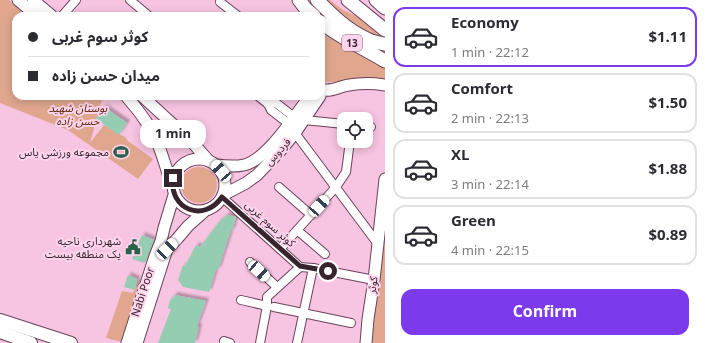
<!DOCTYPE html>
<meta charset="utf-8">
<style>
:root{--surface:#fff;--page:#f2f2f3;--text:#2b2b33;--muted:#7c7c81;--line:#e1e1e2;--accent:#7c3aed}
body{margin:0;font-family:Georgia,"Noto Sans Arabic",serif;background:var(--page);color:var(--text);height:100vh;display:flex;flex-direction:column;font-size:15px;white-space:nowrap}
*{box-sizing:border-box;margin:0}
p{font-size:13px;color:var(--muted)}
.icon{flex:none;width:22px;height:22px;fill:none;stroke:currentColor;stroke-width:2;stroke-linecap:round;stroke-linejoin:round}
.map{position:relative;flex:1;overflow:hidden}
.sheet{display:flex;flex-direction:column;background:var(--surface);width:320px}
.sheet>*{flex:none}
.banner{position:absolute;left:12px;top:12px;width:313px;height:88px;border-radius:12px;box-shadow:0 2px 10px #0003;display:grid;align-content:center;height:88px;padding:0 16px;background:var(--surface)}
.buttons{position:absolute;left:337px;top:112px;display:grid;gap:8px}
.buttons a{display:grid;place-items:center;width:36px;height:36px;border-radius:8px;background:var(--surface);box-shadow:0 2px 10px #0003;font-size:20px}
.end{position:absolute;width:18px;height:18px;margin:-9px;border:5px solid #37242f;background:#fff;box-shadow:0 0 0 2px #fff}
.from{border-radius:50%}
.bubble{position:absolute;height:28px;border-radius:12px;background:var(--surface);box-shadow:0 2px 10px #0003;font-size:13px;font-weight:700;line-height:28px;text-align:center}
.car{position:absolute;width:12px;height:24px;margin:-12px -6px;border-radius:5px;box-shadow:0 0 3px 1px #0007;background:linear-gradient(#fff 24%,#345 0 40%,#fff 0 76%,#345 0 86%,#fff 0)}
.banner b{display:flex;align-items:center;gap:14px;height:38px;font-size:15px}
.banner b+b{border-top:1px solid var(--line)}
.banner i{width:10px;height:10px;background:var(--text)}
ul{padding:7px 0 0;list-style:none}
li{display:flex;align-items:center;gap:12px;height:60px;margin:0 8px 6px;padding:0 8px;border:2px solid var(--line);border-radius:12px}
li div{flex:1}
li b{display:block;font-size:15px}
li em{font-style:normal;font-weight:700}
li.on{border-color:var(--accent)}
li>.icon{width:36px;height:36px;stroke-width:1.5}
.button{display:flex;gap:8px;margin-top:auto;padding:8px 16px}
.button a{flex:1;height:46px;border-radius:12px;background:var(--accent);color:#fff;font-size:16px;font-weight:700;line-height:46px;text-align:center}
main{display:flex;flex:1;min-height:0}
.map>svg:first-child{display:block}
.green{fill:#e0a78e}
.building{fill:#95cdb3;filter:url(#shadow)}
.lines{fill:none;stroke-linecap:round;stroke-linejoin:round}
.minor-casing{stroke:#6b415a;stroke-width:10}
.secondary-casing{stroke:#6b415a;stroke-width:13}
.primary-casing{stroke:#6b415a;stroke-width:14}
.trunk-casing{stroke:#6b415a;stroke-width:15}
.minor{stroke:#fff;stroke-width:8}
.secondary{stroke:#fff;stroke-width:11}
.primary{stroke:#fff;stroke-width:12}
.trunk{stroke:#fff;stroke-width:13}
.route{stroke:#37242f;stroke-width:5}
.labels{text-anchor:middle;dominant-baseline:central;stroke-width:4;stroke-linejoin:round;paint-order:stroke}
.shield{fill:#fed5ec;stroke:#735968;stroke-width:1}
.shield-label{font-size:10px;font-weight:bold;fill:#37242f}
.park-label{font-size:11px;font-style:italic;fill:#581f00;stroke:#fed5ec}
.poi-label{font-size:11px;fill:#37242f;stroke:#fed5ec;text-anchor:end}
.street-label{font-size:11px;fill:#37242f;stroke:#fed5ec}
</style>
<main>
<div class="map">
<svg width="385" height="343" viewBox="0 0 385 343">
<defs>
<filter id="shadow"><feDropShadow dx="3" dy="-3" stdDeviation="1" flood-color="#0004"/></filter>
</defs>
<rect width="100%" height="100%" fill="#f7c4e1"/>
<!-- green -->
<g class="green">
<path d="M0 0H9L26 16H16V96H103L90 143 104 125 125 137 128 141 153 159 138 179 68 130 0 103Z"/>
<path d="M319 0H330L343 10 364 20 385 35V42L373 40Z"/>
<path d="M321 27 385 65V83L330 82H326L321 80Z"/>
<circle cx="199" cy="185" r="18"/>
<path d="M385 213V343H370Z"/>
<path d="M140 279 146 280 122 342 106 338 122 291 133 293Z"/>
</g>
<!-- building -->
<g class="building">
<path d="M104 107 127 123 119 135 96 119Z"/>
<path d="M227 215 236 217 232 231 231 230 218 270 216 269 209 292 183 287 178 280 183 265 185 266 196 245 200 247 219 222Z"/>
<path d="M142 235 154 240 145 263 132 259Z"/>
<path d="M128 275 137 279 135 290 124 287Z"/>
<path d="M175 295 206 301 197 326 199 327 195 343H158L171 309 168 308 170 300Z"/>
</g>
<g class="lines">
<!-- minor casing -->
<g class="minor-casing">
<g id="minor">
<path d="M130 0 149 16"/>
<path d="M220 2 238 16"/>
<path d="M62 16 76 0"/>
<path d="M258 96 268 104 271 110 289 124"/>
<path d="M268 104 276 103 294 117"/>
<path d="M304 120 344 124"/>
<path d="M366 126 371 127"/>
<path d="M295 133 378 244"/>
<path d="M279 187 311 215"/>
<path d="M222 197 300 267 313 268 374 280"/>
<path d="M297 230 325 254"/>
<path d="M280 249 336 187 346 172 350 141"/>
<path d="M250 262 277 287"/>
<path d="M241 300 267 306"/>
<path d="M274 307 351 323"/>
<path d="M224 341 230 343"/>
<path d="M260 343 267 306V297L300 267"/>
<path d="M297 343 313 268"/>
</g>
</g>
<!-- secondary casing -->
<g class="secondary-casing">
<g id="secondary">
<path d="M18 0 37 16"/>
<path d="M33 0 52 16"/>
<path d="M321 89C330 93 340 86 349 85 361 83 373 83 385 85"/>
<path d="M126 96C135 106 144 118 151 129 161 146 165 167 172 185"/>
<path d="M142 96 191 141 209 161"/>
<circle cx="199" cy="185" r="26"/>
<path d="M216 165C225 166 235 167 244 165 267 160 295 115 310 96"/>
<path d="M223 195 246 183 257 175 281 150 295 133 320 96"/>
<path d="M127 343 155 256 161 241 164 228 174 195"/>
<path d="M137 343 167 249 177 239 188 226 206 210"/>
<path d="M366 343 368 319 374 280 385 179"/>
</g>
</g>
<!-- primary casing -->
<g class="primary-casing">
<g id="primary">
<path d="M0 320 71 343"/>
<path d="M0 332 31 343"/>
</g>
</g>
<!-- trunk casing -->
<g class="trunk-casing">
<g id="trunk">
<path d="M299 0 306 9 314 16"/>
<path d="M317 0C332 15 347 30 367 39 372 42 379 43 385 44"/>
<path d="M348 0 385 30"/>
<path d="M376 0 385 8"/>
<path d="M321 22C340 38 364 48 385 61"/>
</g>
</g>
<!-- minor -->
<use href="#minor" class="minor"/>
<!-- secondary -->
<use href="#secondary" class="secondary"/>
<!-- primary -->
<use href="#primary" class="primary"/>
<!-- trunk -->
<use href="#trunk" class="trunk"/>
</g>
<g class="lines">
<!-- route -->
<path class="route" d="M173 178C169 210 204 223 222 197L300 266 328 271"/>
</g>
<!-- icons -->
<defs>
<g id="stadium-bare" transform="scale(1.2)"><path d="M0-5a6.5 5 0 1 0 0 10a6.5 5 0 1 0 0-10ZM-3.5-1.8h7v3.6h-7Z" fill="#29624b" stroke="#fed5ec" stroke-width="2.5" paint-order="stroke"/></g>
<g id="civic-bare" transform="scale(1.2)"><path d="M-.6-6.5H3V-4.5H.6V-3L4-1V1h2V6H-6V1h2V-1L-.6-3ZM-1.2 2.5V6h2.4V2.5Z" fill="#29624b" stroke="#fed5ec" stroke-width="2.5" paint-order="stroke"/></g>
</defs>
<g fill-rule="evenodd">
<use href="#stadium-bare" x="121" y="152"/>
<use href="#civic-bare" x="133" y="247"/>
</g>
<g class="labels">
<!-- shield labels -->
<rect class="shield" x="342" y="35" width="20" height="16" rx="3"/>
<g class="shield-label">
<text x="352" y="43">13</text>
</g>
<!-- park labels -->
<g class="park-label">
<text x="78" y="108">بوستان شهید<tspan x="78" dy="13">حسن زاده</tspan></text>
</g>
<!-- poi labels -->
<g class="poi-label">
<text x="109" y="152">مجموعه ورزشی یاس</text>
<text x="121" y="241">شهرداری ناحیه<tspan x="121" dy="13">یک منطقه بیست</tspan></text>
</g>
<!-- street labels -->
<g class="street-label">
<text transform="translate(278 152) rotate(-48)">فردوس</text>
<text transform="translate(270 224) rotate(42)">کوثر سوم غربی</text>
<text transform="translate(373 285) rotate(-82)">کوثر</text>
<text transform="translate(143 292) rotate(-72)">Nabi Poor</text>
</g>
</g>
</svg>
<div class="buttons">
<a><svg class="icon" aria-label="locate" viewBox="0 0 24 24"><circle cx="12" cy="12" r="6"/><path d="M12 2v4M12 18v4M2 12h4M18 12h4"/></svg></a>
</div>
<i class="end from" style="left:328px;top:271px"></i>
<i class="end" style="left:173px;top:178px"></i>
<div class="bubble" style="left:140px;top:120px;width:66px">1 min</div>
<i class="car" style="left:221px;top:171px;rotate:319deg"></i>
<i class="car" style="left:319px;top:206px;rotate:42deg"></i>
<i class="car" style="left:167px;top:249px;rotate:45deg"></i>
<i class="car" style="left:259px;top:271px;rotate:132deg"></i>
<div class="banner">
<b><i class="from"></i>کوثر سوم غربی</b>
<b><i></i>میدان حسن زاده</b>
</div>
</div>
<section class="sheet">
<ul>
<li class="on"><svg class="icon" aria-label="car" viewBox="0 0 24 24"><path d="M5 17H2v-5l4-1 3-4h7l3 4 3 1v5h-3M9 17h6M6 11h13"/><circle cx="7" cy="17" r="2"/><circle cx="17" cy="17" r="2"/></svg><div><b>Economy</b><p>1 min · 22:12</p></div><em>$1.11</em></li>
<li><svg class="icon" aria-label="car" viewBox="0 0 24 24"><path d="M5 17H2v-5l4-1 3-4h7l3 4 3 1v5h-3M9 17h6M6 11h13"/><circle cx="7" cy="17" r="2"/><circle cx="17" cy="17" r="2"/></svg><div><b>Comfort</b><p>2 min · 22:13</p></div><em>$1.50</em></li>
<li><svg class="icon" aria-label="car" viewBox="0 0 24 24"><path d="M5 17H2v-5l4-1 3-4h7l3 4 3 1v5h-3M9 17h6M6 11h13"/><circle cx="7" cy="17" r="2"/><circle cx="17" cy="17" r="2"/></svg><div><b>XL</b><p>3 min · 22:14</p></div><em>$1.88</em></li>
<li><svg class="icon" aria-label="car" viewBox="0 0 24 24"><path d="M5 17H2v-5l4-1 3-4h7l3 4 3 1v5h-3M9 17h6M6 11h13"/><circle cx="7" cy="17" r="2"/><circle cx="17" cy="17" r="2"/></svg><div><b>Green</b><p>4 min · 22:15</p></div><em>$0.89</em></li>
</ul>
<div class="button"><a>Confirm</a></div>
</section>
</main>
